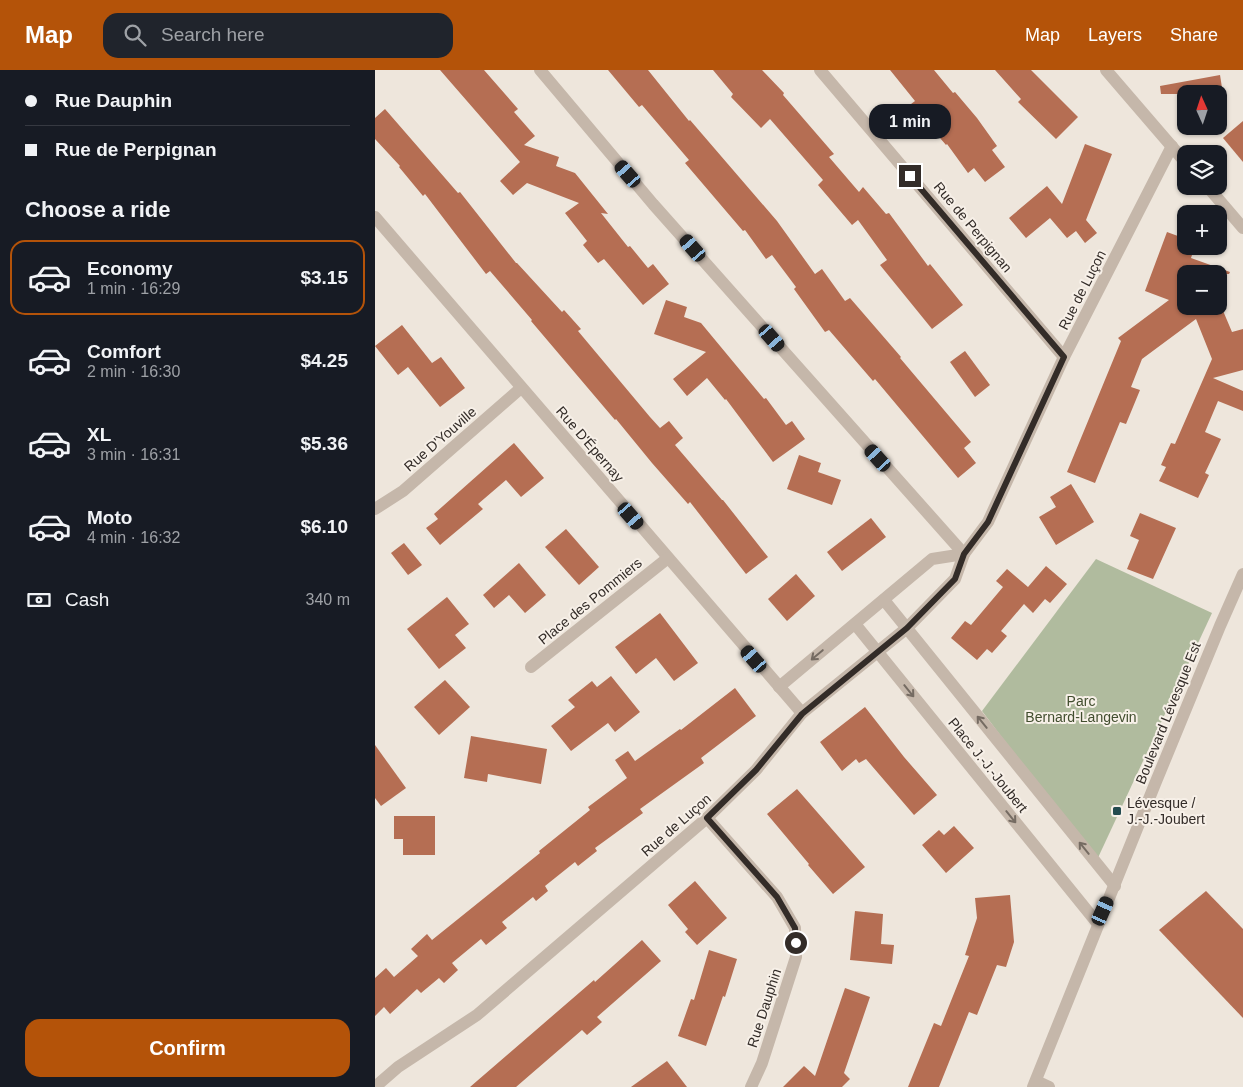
<!DOCTYPE html>
<meta charset="utf-8">
<style>
:root{--surface:#171b24;--page:#20242c;--text:#f1f3f6;--muted:#9ea1a6;--line:#363941;--accent:#b45309}
body{margin:0;font-family:Helvetica,sans-serif;background:var(--page);color:var(--text);height:100vh;display:flex;flex-direction:column;font-size:19px;white-space:nowrap}
*{box-sizing:border-box;margin:0}
p{font-size:16px;color:var(--muted)}
.icon{flex:none;width:28px;height:28px;fill:none;stroke:currentColor;stroke-width:2;stroke-linecap:round;stroke-linejoin:round}
.map{position:relative;flex:1;overflow:hidden}
.panel{display:flex;flex-direction:column;background:var(--surface);width:375px}
.panel>*{flex:none}
.banner{display:grid;align-content:center;height:110px;padding:0 25px;background:var(--surface)}
.needle{width:32px;rotate:357deg}
.controls{position:absolute;left:802px;top:15px;display:grid;gap:10px}
.controls a{display:grid;place-items:center;width:50px;height:50px;border-radius:10px;background:var(--surface);box-shadow:0 1px 4px #0004;font-size:25px}
.end{position:absolute;width:22px;height:22px;margin:-11px;border:6px solid #332c28;background:#fff;box-shadow:0 0 0 2px #fff}
.from{border-radius:50%}
.bubble{position:absolute;height:35px;border-radius:15px;background:var(--surface);box-shadow:0 1px 4px #0004;font-size:16px;font-weight:700;line-height:35px;text-align:center}
.car{position:absolute;width:15px;height:30px;margin:-15px -8px;border-radius:6px;box-shadow:0 0 4px 1px #0007;background:linear-gradient(#222 24%,#8ab4d8 0 40%,#222 0 76%,#8ab4d8 0 86%,#222 0)}
.banner b{display:flex;align-items:center;gap:18px;height:48px;font-size:19px}
.banner b+b{border-top:1px solid var(--line)}
.banner i{width:12px;height:12px;background:var(--text)}
ul{padding:0;list-style:none}
li{display:flex;align-items:center;gap:15px;height:75px;margin:0 10px 8px;padding:0 15px;border:2px solid transparent;border-radius:15px}
li div{flex:1}
li b{display:block;font-size:19px}
li em{font-style:normal;font-weight:700}
li.active{border-color:var(--accent)}
li>.icon{width:45px;height:45px;stroke-width:1.5}
h2{padding:0 25px;font-size:22px;line-height:60px}
.pay{display:flex;align-items:center;gap:12px;height:55px;padding:0 25px;font-size:19px}
.pay p{margin-inline-start:auto}
.action{display:flex;gap:10px;margin-top:auto;padding:10px 25px}
.action a{flex:1;height:58px;border-radius:15px;background:var(--accent);color:#fff;font-size:20px;font-weight:700;line-height:58px;text-align:center}
header{display:flex;align-items:center;gap:30px;box-sizing:border-box;height:70px;padding:0 25px;background:var(--accent);color:#fff}
header strong{font-size:24px}
nav{display:flex;gap:28px;margin-inline-start:auto;font-size:18px}
.search{width:350px;height:45px;background:var(--page);display:flex;align-items:center;gap:12px;box-sizing:border-box;padding:0 18px;border-radius:15px;color:var(--muted);font-size:19px}
main{display:flex;flex:1;min-height:0}
.map>svg:first-child{display:block}
.green{fill:#b0bb9e}
.building{fill:#b56e53}
.lines{fill:none;stroke-linecap:round;stroke-linejoin:round}
.minor{stroke:#c5b7aa;stroke-width:12}
.oneway{stroke:#756b62}
.route{stroke:#332c28;stroke-width:6}
.poi-dot{fill:#234b4f;stroke:#f7f0e8;stroke-width:2}
.labels{text-anchor:middle;dominant-baseline:central;stroke-width:4;stroke-linejoin:round;paint-order:stroke}
.street-label{font-size:14px;fill:#332c28;stroke:#f7f0e8}
.park-label{font-size:14px;fill:#424e2f;stroke:#f7f0e8}
.poi-label{font-size:14px;fill:#332c28;stroke:#f7f0e8;text-anchor:start}
</style>
<header>
<strong>Map</strong>
<div class="search"><svg class="icon" aria-label="search" viewBox="0 0 24 24"><circle cx="10" cy="10" r="6"/><path d="M15 15l6 6"/></svg>Search here</div>
<nav><a>Map</a><a>Layers</a><a>Share</a></nav>
</header>
<main>
<section class="panel">
<div class="banner">
<b><i class="from"></i>Rue Dauphin</b>
<b><i></i>Rue de Perpignan</b>
</div>
<h2>Choose a ride</h2>
<ul>
<li class="active"><svg class="icon" aria-label="car" viewBox="0 0 24 24"><path d="M5 17H2v-5l4-1 3-4h7l3 4 3 1v5h-3M9 17h6M6 11h13"/><circle cx="7" cy="17" r="2"/><circle cx="17" cy="17" r="2"/></svg><div><b>Economy</b><p>1 min · 16:29</p></div><em>$3.15</em></li>
<li><svg class="icon" aria-label="car" viewBox="0 0 24 24"><path d="M5 17H2v-5l4-1 3-4h7l3 4 3 1v5h-3M9 17h6M6 11h13"/><circle cx="7" cy="17" r="2"/><circle cx="17" cy="17" r="2"/></svg><div><b>Comfort</b><p>2 min · 16:30</p></div><em>$4.25</em></li>
<li><svg class="icon" aria-label="car" viewBox="0 0 24 24"><path d="M5 17H2v-5l4-1 3-4h7l3 4 3 1v5h-3M9 17h6M6 11h13"/><circle cx="7" cy="17" r="2"/><circle cx="17" cy="17" r="2"/></svg><div><b>XL</b><p>3 min · 16:31</p></div><em>$5.36</em></li>
<li><svg class="icon" aria-label="car" viewBox="0 0 24 24"><path d="M5 17H2v-5l4-1 3-4h7l3 4 3 1v5h-3M9 17h6M6 11h13"/><circle cx="7" cy="17" r="2"/><circle cx="17" cy="17" r="2"/></svg><div><b>Moto</b><p>4 min · 16:32</p></div><em>$6.10</em></li>
</ul>
<div class="pay"><svg class="icon" aria-label="cash" viewBox="0 0 24 24"><path d="M3 7h18v10H3z"/><circle cx="12" cy="12" r="2"/></svg>Cash<p>340 m</p></div>
<div class="action"><a>Confirm</a></div>
</section>
<div class="map">
<svg width="868" height="1017" viewBox="0 0 868 1017">
<rect width="100%" height="100%" fill="#eee6dc"/>
<!-- green -->
<path class="green" d="M721 489 837 543 721 792 607 641Z"/>
<!-- building -->
<g class="building">
<path d="M65 0H109L143 39 139 42 160 66 149 75 184 87 181 96 200 103 233 144 226 143 253 177 255 176 273 198 278 194 294 214 268 235 229 189 223 193 208 175 212 171 190 143 204 133 152 113 138 125 125 111 145 92Z"/>
<path d="M233 0H273L314 51 315 50 402 151 440 204 447 199 470 231 475 228 526 287 525 288 596 372 589 378 601 393 583 408 500 309 498 311 454 260 450 262 419 219 421 217 397 185 391 189 370 160 368 161 310 93 314 90 267 35 264 37Z"/>
<path d="M338 0H387L409 23 408 25 459 84 454 87 484 122 488 117 511 144 514 143 553 196 555 194 588 235 557 259 505 195 512 190 483 150 477 155 443 115 448 110 395 49 386 58 356 27 358 24Z"/>
<path d="M515 0H559L578 23 580 22 602 48 622 76 617 80 630 97 610 112 599 98 593 103 572 74 571 75 536 34 540 31Z"/>
<path d="M620 0H656L703 47 681 69 643 32 646 29Z"/>
<path d="M845 5 848 24H786L785 16Z"/>
<path d="M10 39 83 123 85 122 141 193H142L187 242 189 240 206 259 203 261 275 347 285 358 294 351 308 368 300 375 347 430H348L393 487 371 504 315 432 313 434 277 393 241 349 240 350 156 251 157 250 115 201 111 204 50 124 48 126 24 97 25 96 0 69V48Z"/>
<path d="M868 51V92L848 68Z"/>
<path d="M710 74 737 84 711 150 722 163 710 173 701 161 692 168 675 148 651 168 634 148 672 116 687 134Z"/>
<path d="M792 162 811 169V176H820L816 188 855 202 854 204H811V236H846L857 262 868 259V300L838 308 868 321V341L843 331 830 362 846 369 830 403 834 405 823 428 784 411 791 397 786 395 796 373 800 374 837 289 821 249 767 289 756 317 765 320 751 354 745 352 720 413 692 402 746 271 743 268 794 230 770 221Z"/>
<path d="M291 230 312 237 309 247 326 253 389 329 391 328 411 355 417 351 430 369 398 392 351 329 350 330 332 308 312 326 298 309 331 282 279 264Z"/>
<path d="M27 255 57 293 66 287 90 318 65 337 33 297 23 305 0 276Z"/>
<path d="M590 281 615 315 600 327 575 292Z"/>
<path d="M139 373 169 408 146 427 131 410 103 434 108 439 65 475 51 458 63 449 59 444Z"/>
<path d="M424 385 446 393 443 402 466 410 457 435 412 419Z"/>
<path d="M696 414 719 452 681 475 664 447 681 437 675 427Z"/>
<path d="M765 443 801 458 778 509 752 499 764 470 755 466Z"/>
<path d="M496 448 511 467 467 501 452 482Z"/>
<path d="M191 459 224 497 204 515 170 477Z"/>
<path d="M29 473 47 495 33 505 16 483Z"/>
<path d="M144 493 171 525 150 543 134 525 119 538 108 525Z"/>
<path d="M671 496 692 514 675 533 670 529 658 543 649 534 626 561 632 566 617 583 612 579 602 590 576 568 590 551 596 555 628 517 621 511 632 499 653 517Z"/>
<path d="M421 504 440 526 412 551 393 529Z"/>
<path d="M72 527 94 554 80 565 91 578 64 599 32 559Z"/>
<path d="M285 543 323 593 299 611 281 588 261 604 240 577Z"/>
<path d="M236 606 265 642 240 662 233 653 196 681 176 656 200 637 193 630 217 611 222 617Z"/>
<path d="M70 610 95 637 64 665 39 637Z"/>
<path d="M360 618 381 646 326 688 329 693 265 739 268 743 220 778 222 781 203 796 200 792 170 816 173 821 161 831 158 827 127 852 132 858 111 875 106 869 77 893 83 900 69 913 64 908 46 923 42 919 15 944 9 937 0 946V908L11 898 19 907 43 886 36 879 52 864 57 870 165 783 164 781 215 740 213 737 252 708 240 690 253 681 260 691 305 659 306 660Z"/>
<path d="M490 637 529 687 562 725 539 745 491 689 484 693 481 689 467 701 445 672Z"/>
<path d="M96 666 172 679 166 714 113 704 112 712 89 708Z"/>
<path d="M0 675 31 718 6 736 0 728Z"/>
<path d="M422 719 490 797 458 824 433 795 434 794 392 744Z"/>
<path d="M19 746H60V785H28V769H19Z"/>
<path d="M579 756 599 778 571 803 547 775 564 760 569 765Z"/>
<path d="M320 811 352 848 322 875 310 862 313 859 293 835Z"/>
<path d="M831 821 868 859V948L784 860Z"/>
<path d="M635 825 639 872 631 897 622 895 602 945 594 942 564 1017H533L559 953 566 956 594 886 590 885 602 848 600 828Z"/>
<path d="M480 841 508 844 506 874 519 875 517 894 475 890Z"/>
<path d="M267 870 286 891 222 947 227 952 212 965 207 960 141 1017H95L219 910 220 912Z"/>
<path d="M334 880 362 889 350 927 348 926 331 976 303 966 316 929 319 930Z"/>
<path d="M470 918 495 927 469 1003 475 1009 467 1017H408L429 996 440 1006Z"/>
<path d="M292 991 312 1017H256Z"/>
</g>
<g class="lines">
<!-- minor -->
<g class="minor">
<path d="M165 0 278 134 589 484"/>
<path d="M445 0 689 287"/>
<path d="M731 0 811 93"/>
<path d="M832 116 868 158"/>
<path d="M0 147 427 643"/>
<path d="M0 439 28 421 146 318"/>
<path d="M509 530 740 816"/>
<path d="M480 554 723 854"/>
<path d="M156 597 293 488"/>
<path d="M404 617 557 489 589 484"/>
<path d="M332 748 402 827 420 858 421 887 387 993 376 1017"/>
<path d="M661 1011 674 1017"/>
<path d="M0 1017 23 997 102 945 332 748 381 700 427 643 532 558 580 509 589 484 613 452 689 287 797 76"/>
<path d="M658 1017 780 714 845 556 868 504"/>
</g>
</g>
<!-- one-way arrows -->
<defs><path id="oneway-shaft" d="M-6 0H5M1.5-3L5.5 0L1.5 3" fill="none" stroke-width="1.6" stroke-linecap="round" stroke-linejoin="round" transform="scale(1.25)"/></defs>
<g class="oneway">
<use href="#oneway-shaft" transform="translate(442 585) rotate(140)"/>
<use href="#oneway-shaft" transform="translate(534 621) rotate(51)"/>
<use href="#oneway-shaft" transform="translate(607 652) rotate(-129)"/>
<use href="#oneway-shaft" transform="translate(636 747) rotate(51)"/>
<use href="#oneway-shaft" transform="translate(709 778) rotate(-129)"/>
</g>
<g class="lines">
<!-- route -->
<path class="route" d="M421 873 420 858 402 827 332 748 381 700 427 644 532 558 580 509 589 484 613 452 689 287 535 106"/>
</g>
<!-- markers -->
<rect class="poi-dot" x="737" y="736" width="10" height="10" rx="2.5"/>
<g class="labels">
<!-- street labels -->
<g class="street-label">
<text transform="translate(598 157) rotate(50)">Rue de Perpignan</text>
<text transform="translate(707 220) rotate(-63)">Rue de Luçon</text>
<text transform="translate(65 369) rotate(-41)">Rue D'Youville</text>
<text transform="translate(215 374) rotate(49)">Rue D'Épernay</text>
<text transform="translate(215 531) rotate(-39)">Place des Pommiers</text>
<text transform="translate(793 643) rotate(-68)">Boulevard Lévesque Est</text>
<text transform="translate(613 695) rotate(51)">Place J.-J.-Joubert</text>
<text transform="translate(301 755) rotate(-41)">Rue de Luçon</text>
<text transform="translate(389 938) rotate(-72)">Rue Dauphin</text>
</g>
<!-- park labels -->
<g class="park-label">
<text x="706" y="631">Parc<tspan x="706" dy="16">Bernard-Langevin</tspan></text>
</g>
<!-- poi labels -->
<g class="poi-label">
<text x="752" y="733">Lévesque /<tspan x="752" dy="16">J.-J.-Joubert</tspan></text>
</g>
</g>
</svg>
<div class="controls">
<a><svg class="needle" viewBox="-14 -14 28 28"><path d="M0-13l5 13h-10z" fill="#e53935"/><path d="M0 13l5-13h-10z" fill="#9ea1a6"/></svg></a>
<a><svg class="icon" aria-label="layers" viewBox="0 0 24 24"><path d="M12 4l9 5-9 5-9-5zM3 14l9 5 9-5"/></svg></a>
<a>+</a>
<a>−</a>
</div>
<i class="end from" style="left:421px;top:873px"></i>
<i class="end" style="left:535px;top:106px"></i>
<div class="bubble" style="left:494px;top:34px;width:82px">1 min</div>
<i class="car" style="left:253px;top:104px;rotate:319deg"></i>
<i class="car" style="left:318px;top:178px;rotate:319deg"></i>
<i class="car" style="left:397px;top:268px;rotate:139deg"></i>
<i class="car" style="left:503px;top:388px;rotate:318deg"></i>
<i class="car" style="left:256px;top:446px;rotate:139deg"></i>
<i class="car" style="left:379px;top:589px;rotate:319deg"></i>
<i class="car" style="left:728px;top:841px;rotate:24deg"></i>
</div>
</main>
